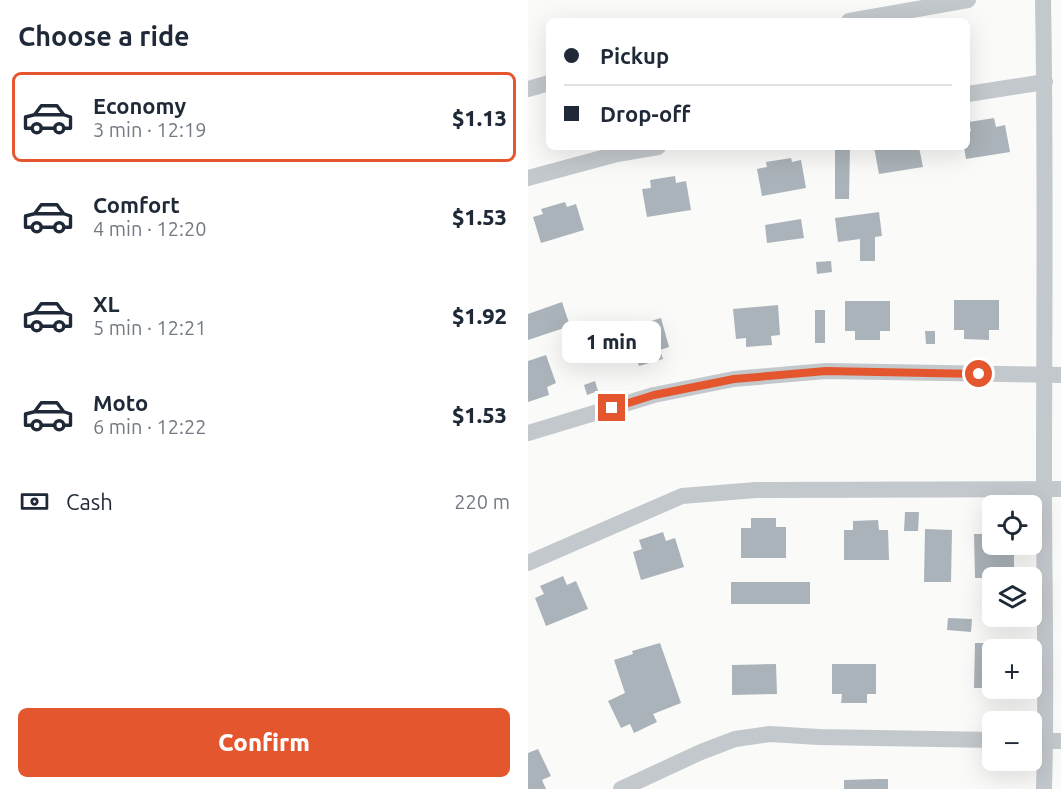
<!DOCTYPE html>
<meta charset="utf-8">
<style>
:root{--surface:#fff;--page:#f2f2f3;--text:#1f2937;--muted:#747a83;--line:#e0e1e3;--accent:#e4572e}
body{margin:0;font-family:Ubuntu,sans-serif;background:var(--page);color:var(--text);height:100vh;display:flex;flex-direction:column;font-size:22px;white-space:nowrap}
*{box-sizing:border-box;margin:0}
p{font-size:20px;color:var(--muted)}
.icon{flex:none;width:33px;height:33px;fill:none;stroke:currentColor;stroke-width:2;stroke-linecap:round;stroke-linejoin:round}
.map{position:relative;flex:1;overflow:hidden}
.details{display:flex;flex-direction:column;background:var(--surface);width:528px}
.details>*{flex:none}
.top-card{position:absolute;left:18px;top:18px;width:424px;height:132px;border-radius:9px;box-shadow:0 6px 24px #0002;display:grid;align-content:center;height:132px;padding:0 18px;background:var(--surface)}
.tools{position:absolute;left:454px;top:495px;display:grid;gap:12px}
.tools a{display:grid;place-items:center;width:60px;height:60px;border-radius:9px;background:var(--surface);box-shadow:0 6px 24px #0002;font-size:30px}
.end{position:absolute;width:27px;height:27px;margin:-14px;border:8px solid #e4572e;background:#fff;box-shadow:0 0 0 3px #fff}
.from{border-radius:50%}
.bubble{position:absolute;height:42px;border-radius:9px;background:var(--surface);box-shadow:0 6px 24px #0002;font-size:20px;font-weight:800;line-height:42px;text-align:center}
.top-card b{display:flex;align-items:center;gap:21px;height:57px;font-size:22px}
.top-card b+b{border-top:2px solid var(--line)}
.top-card i{width:15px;height:15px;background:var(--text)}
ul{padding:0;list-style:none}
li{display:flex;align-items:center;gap:18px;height:90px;margin:0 12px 9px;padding:0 6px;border:3px solid transparent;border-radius:9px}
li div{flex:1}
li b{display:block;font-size:22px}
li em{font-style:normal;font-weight:800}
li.on{border-color:var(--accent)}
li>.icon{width:54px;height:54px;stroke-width:1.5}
h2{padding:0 18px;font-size:27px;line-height:72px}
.pay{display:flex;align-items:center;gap:15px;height:66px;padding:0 18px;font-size:22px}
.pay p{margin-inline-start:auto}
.primary-button{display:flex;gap:12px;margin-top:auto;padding:12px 18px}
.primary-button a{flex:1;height:69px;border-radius:9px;background:var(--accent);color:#fff;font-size:24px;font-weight:800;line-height:69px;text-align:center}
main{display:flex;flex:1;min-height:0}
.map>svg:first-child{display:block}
.building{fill:#aab3b9}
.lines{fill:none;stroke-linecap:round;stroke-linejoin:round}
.minor{stroke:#c3c8cc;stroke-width:16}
.route{stroke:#e4572e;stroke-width:8}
</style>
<main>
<section class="details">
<h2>Choose a ride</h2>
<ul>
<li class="on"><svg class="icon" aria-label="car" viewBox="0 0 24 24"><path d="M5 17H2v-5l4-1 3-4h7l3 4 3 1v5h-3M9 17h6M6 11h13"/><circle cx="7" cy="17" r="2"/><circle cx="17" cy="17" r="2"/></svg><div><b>Economy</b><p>3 min · 12:19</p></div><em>$1.13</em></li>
<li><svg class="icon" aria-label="car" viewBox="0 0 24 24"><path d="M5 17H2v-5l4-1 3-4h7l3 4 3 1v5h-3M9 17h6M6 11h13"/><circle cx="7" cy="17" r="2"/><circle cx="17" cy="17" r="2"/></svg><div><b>Comfort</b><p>4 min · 12:20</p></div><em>$1.53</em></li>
<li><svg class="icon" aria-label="car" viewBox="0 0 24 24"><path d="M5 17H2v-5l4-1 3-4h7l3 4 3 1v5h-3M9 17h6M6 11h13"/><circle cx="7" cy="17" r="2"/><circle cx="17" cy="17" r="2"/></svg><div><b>XL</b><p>5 min · 12:21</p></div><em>$1.92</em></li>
<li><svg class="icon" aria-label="car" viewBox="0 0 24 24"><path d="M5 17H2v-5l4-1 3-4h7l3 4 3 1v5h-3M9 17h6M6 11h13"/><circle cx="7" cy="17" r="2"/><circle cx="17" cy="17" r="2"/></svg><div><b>Moto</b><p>6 min · 12:22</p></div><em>$1.53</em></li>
</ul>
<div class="pay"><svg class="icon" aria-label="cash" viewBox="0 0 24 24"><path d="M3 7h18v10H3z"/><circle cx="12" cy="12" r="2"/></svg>Cash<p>220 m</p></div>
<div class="primary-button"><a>Confirm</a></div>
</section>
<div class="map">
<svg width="533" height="789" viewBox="0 0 533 789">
<rect width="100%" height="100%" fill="#fafaf8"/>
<!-- building -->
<g class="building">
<path d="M466 118 468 127 477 125 482 152 438 159 436 147H440V132L443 131 441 122Z"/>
<path d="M307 147H322L321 199H307Z"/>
<path d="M346 147H391L395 167 351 174Z"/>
<path d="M263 158 264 162 273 160 278 188 234 196 229 169 239 167 238 162Z"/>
<path d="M147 176 148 183 158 181 163 210 119 217 114 189 123 188 122 180Z"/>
<path d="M37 202 39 207 48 204 56 230 13 243 5 217 15 214 13 209Z"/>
<path d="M351 212 354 236 347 237V261H332V239L310 242 307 218Z"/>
<path d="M273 219 276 238 239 243 237 225Z"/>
<path d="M303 261 304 272 289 274 288 262Z"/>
<path d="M426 300H471V330H461V340L436 339V330H426Z"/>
<path d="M317 301H362V331H352V340H327V331H317Z"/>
<path d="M34 302 42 326 0 340V314Z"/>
<path d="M250 305 252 335 243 336 244 345 218 347V338L208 339 205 309Z"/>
<rect x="287" y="310" width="10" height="33"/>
<path d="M133 318 141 347 132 350 135 359 111 366 108 357 99 360 90 331Z"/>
<path d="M66 328 70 338 60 342 56 331Z"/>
<path d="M397 331H407V344H398Z"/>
<path d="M18 355 28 383 19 387 21 395 0 402V361Z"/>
<path d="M67 381 70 391 59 395 56 385Z"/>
<path d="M377 512H391L390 531H376Z"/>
<path d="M223 518H248V527H258V558H213V528H223Z"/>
<path d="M350 520 351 530H360L361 560H316V530H325V521Z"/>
<path d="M397 529 424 530 423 582H396Z"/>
<path d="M135 532 138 541 147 538 156 567 113 580 105 552 114 549 111 540Z"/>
<path d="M446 534H465V544H486V568H477V578H447Z"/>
<path d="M35 576 39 585 48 581 60 609 18 626 7 598 16 594 12 586Z"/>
<rect x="203" y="582" width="79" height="22"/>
<path d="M420 618 444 619 443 632 419 630Z"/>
<path d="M132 643 153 703 125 714 129 722 106 733 102 724 93 728 80 701 97 693 86 660 105 654 104 651Z"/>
<path d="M447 643H465V688H446Z"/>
<path d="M248 664 249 694 204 695V665Z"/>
<path d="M304 664H348V694H339V703H313L314 694H304Z"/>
<path d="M10 749 23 776 14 780 18 789H0V753Z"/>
<path d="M350 779H360V789H316V780Z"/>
</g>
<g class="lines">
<!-- minor -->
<g class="minor">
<path d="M515 0C518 163 516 326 516 490 516 589 519 689 516 789"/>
<path d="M321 21 440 0"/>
<path d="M0 89 21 83"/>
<path d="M440 94 517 82"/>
<path d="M0 178 89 154 130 147"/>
<path d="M0 433 126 395 206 379 298 371 533 375"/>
<path d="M0 563 154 496 228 490 533 489"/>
<path d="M504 741H533"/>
<path d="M93 789 173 752 207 739 242 734 291 737 465 740"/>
</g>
</g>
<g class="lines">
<!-- route -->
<path class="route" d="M84 408 126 395 206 379 298 371 451 374"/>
</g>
</svg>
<div class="tools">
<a><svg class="icon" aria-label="locate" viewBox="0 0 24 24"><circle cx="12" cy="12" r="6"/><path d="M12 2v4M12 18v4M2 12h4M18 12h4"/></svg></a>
<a><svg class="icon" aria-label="layers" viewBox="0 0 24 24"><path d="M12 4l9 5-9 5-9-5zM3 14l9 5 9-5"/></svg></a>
<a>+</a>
<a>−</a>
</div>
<i class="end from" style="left:451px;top:374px"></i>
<i class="end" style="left:84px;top:408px"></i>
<div class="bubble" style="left:34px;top:321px;width:99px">1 min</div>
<div class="top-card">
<b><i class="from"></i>Pickup</b>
<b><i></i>Drop-off</b>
</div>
</div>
</main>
